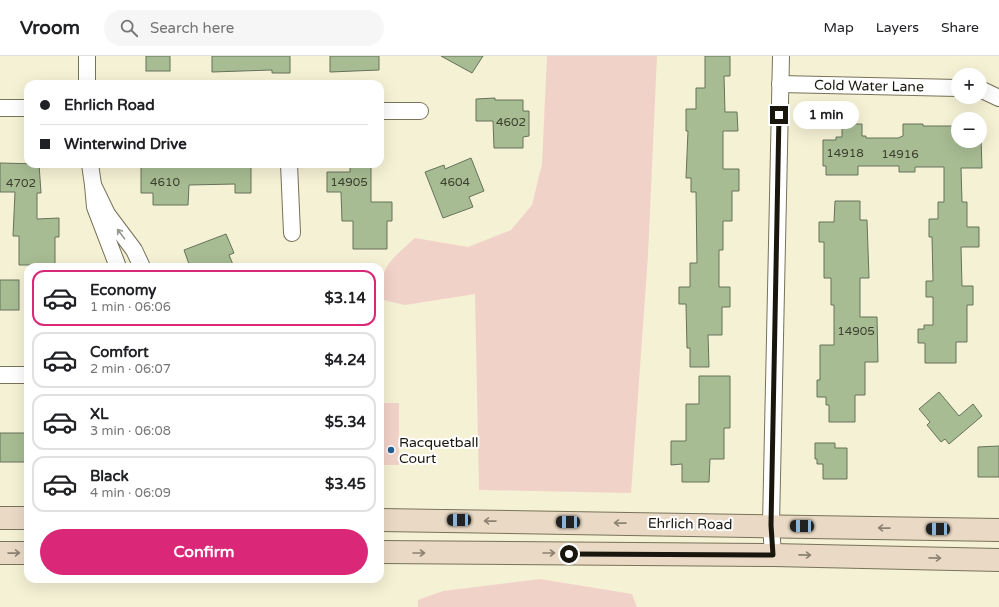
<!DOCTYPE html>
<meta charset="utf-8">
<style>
:root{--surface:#fff;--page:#f6f6f6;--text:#202124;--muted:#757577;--line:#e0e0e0;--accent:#db2777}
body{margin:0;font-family:"Varela Round",sans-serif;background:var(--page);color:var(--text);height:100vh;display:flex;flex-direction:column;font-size:15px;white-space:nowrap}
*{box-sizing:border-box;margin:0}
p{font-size:13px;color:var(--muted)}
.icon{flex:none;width:22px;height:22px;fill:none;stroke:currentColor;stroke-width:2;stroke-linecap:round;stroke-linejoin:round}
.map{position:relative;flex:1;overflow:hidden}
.drawer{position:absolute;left:24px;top:207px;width:360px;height:320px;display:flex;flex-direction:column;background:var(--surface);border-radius:12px;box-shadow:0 4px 16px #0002}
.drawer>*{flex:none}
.guide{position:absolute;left:24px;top:24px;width:360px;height:88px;border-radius:12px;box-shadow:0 4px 16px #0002;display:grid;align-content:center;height:88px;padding:0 16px;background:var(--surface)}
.controls{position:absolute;left:951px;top:12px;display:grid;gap:8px}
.controls a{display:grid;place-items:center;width:36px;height:36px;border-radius:50%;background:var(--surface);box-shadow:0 4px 16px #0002;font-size:20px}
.end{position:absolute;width:18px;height:18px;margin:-9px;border:5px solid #19170d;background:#fff;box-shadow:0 0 0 2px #fff}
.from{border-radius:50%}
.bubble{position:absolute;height:28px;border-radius:14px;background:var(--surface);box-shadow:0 4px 16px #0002;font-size:13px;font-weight:700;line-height:28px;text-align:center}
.car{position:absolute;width:12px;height:24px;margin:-12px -6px;border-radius:5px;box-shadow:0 0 3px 1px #0007;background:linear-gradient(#222 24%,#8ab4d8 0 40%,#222 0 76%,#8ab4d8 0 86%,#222 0)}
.guide b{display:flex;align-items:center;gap:14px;height:38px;font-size:15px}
.guide b+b{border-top:1px solid var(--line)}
.guide i{width:10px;height:10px;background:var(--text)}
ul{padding:7px 0 0;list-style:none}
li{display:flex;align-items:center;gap:12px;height:56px;margin:0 8px 6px;padding:0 8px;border:2px solid var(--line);border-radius:12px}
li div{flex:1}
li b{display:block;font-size:15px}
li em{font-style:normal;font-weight:700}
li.current{border-color:var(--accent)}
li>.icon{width:36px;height:36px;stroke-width:1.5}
.button{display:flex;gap:8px;margin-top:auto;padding:8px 16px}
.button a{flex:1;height:46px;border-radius:24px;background:var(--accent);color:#fff;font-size:16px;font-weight:700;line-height:46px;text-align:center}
header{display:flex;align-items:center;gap:24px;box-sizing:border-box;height:56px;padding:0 20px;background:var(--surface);border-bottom:1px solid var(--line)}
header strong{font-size:19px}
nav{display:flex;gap:22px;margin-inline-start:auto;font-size:14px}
.search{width:280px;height:36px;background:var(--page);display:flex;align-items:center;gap:10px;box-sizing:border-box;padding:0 14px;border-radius:22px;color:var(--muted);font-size:15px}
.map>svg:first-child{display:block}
.green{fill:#f1d2c8}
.building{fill:#a7bc93;stroke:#66725b}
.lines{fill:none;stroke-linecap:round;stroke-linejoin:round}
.minor-casing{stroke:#777259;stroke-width:18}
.secondary-casing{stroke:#777259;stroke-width:24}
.minor{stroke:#fff;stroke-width:16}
.secondary{stroke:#eadac5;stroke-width:22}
.oneway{stroke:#989792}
.oneway2{stroke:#8c8272}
.route{stroke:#19170d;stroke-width:5}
.poi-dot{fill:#245e95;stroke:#fff;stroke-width:1.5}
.labels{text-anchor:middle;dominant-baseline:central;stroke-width:4;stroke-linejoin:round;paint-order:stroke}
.number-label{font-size:12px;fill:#3c402e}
.street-label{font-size:14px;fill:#19170d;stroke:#fff}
.poi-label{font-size:14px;fill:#19170d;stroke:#fff;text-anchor:start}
</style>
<header>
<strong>Vroom</strong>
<div class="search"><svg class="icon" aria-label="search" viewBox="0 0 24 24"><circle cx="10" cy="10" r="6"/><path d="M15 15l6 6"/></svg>Search here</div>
<nav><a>Map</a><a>Layers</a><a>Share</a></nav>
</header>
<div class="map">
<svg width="999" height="551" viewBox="0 0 999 551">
<rect width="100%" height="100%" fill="#f5f1d4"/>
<!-- green -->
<g class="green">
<path d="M547 0H657L648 199 631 437 479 434 475 238 405 249 380 243C380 209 392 203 415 182L468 191 511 174 532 149 542 108Z"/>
<rect x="380" y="347" width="19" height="62"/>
<path d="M540 523 632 538 637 551H418V544L443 535Z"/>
</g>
<!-- building -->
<g class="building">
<rect x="146" y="0" width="24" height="15"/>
<path d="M212 0H290V17H272V14L212 16Z"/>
<path d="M330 0H379V14L330 16Z"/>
<path d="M441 0H483L472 17Z"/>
<path d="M705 0H730V20H724L725 56H737L738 75H723V113H739V135H732V165H723V194H719V231H730V251H722V279H708L709 311H690V292H687L686 248H679V231H690V207H697L696 136H691V122H686L688 75H686V53H696V32H705Z"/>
<path d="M495 42V44H523V55H529V80L523 81V92H494L493 65H476V43Z"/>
<path d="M842 68H862V80H866V82H898L903 80V68H923V70H957L958 85H980L981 82 982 112H961L962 146H967V171H979V191H961L962 230H973V249H967V286H956V307H925V287H918V273H924V269H933V241H926V225H933L932 181H929V163H938V146H944V111H915V116H899V110H858V119H826V110H823V84H836V81H842Z"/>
<path d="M471 102 484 135 469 141 473 151 443 162 425 116 444 109 445 113Z"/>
<path d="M0 107 39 108 41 137H37V163L59 162V181H55V209H19V180H13L15 136H0Z"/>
<path d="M141 108 206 110V108H251V137H235V128L189 129 188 149H153V137H141Z"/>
<path d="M350 108H371V146H392V165H387V193H353V165H342L341 136H327V116H350Z"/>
<path d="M835 145H860V164H867L869 222H860V261H877L878 306H865V339H855V366H829V349H826V341H817V324H820V289H834V249H831V222H824V186H819V166H834Z"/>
<path d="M226 178 234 197 229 199 234 211H190L184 194Z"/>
<rect x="0" y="224" width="19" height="30"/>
<path d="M699 320H730V372H724V403H710L709 426H682V408L671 409V385H686V348H699Z"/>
<path d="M939 336 959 360 973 348 982 360 949 388 945 383 941 386 927 369 930 366 919 353Z"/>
<rect x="0" y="377" width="28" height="29"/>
<path d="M815 387H835V392H847V423H823V408H817V403H815Z"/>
<path d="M999 390V421H978V391Z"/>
</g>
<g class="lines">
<!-- minor casing -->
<g class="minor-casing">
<g id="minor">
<path d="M87 28V0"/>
<path d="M780 28 958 32"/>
<path d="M980 33 999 42"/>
<path d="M0 52H28"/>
<path d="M380 55H420"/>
<path d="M90 108 93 129"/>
<path d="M289 108 292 177"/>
<path d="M118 211 95 151 93 129 107 158 134 194 142 211"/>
<path d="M0 319H28"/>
<path d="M773 499 771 469 781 0"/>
</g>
</g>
<!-- secondary casing -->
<g class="secondary-casing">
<g id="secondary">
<path d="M0 462H28"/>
<path d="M380 464 999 474"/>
<path d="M380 496 773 499 999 504"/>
<path d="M0 497H28"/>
</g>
</g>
<!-- minor -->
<use href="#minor" class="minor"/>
<!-- secondary -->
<use href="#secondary" class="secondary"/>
</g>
<!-- one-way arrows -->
<defs><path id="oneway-shaft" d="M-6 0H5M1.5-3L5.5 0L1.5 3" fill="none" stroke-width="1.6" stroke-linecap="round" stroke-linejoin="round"/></defs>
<use class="oneway" href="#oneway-shaft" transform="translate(121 178) rotate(-127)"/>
<g class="oneway2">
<use href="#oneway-shaft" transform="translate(490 465) rotate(-179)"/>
<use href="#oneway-shaft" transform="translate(620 467) rotate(-179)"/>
<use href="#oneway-shaft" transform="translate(884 472) rotate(-179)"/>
<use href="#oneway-shaft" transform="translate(14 497) rotate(-1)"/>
<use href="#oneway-shaft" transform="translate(419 497)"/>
<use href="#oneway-shaft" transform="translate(549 497)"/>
<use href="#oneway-shaft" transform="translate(805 499) rotate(1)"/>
<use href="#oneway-shaft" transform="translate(935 502) rotate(1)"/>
</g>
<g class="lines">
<!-- route -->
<path class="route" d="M569 498 773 499 771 469 779 59"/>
</g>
<!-- markers -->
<circle class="poi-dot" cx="391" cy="394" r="4"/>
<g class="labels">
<!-- number labels -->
<g class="number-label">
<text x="511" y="66">4602</text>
<text x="845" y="97">14918</text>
<text x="900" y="98">14916</text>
<text x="165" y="126">4610</text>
<text x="349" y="126">14905</text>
<text x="455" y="126">4604</text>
<text x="21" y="127">4702</text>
<text x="856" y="275">14905</text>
</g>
<!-- street labels -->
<g class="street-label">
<text transform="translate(869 30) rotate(1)">Cold Water Lane</text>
<text transform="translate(690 468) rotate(1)">Ehrlich Road</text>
</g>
<!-- poi labels -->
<g class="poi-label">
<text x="399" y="386">Racquetball<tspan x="399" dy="16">Court</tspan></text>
</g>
</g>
</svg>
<div class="controls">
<a>+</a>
<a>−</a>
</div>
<i class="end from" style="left:569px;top:498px"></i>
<i class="end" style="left:779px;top:59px"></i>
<div class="bubble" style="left:793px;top:45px;width:66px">1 min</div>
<i class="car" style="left:459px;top:464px;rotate:270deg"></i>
<i class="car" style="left:568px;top:466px;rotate:271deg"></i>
<i class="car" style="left:802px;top:470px;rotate:271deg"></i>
<i class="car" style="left:938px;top:473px;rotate:271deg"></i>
<div class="guide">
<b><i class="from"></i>Ehrlich Road</b>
<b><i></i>Winterwind Drive</b>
</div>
<section class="drawer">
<ul>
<li class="current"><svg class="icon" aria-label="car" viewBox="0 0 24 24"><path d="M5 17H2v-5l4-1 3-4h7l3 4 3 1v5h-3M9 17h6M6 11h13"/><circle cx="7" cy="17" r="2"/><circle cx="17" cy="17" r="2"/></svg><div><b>Economy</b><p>1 min · 06:06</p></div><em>$3.14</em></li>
<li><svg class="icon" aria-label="car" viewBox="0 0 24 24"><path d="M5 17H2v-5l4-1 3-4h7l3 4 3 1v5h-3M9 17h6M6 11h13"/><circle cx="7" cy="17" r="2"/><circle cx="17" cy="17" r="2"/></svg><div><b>Comfort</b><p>2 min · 06:07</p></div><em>$4.24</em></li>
<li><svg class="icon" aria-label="car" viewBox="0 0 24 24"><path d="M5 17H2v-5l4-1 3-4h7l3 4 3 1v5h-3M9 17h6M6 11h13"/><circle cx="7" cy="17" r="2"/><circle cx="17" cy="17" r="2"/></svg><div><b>XL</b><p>3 min · 06:08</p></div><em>$5.34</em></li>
<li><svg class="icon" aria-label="car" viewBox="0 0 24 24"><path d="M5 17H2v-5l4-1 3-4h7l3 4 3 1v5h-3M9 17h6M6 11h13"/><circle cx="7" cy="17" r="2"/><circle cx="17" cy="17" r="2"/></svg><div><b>Black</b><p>4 min · 06:09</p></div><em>$3.45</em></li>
</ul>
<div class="button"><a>Confirm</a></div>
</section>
</div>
